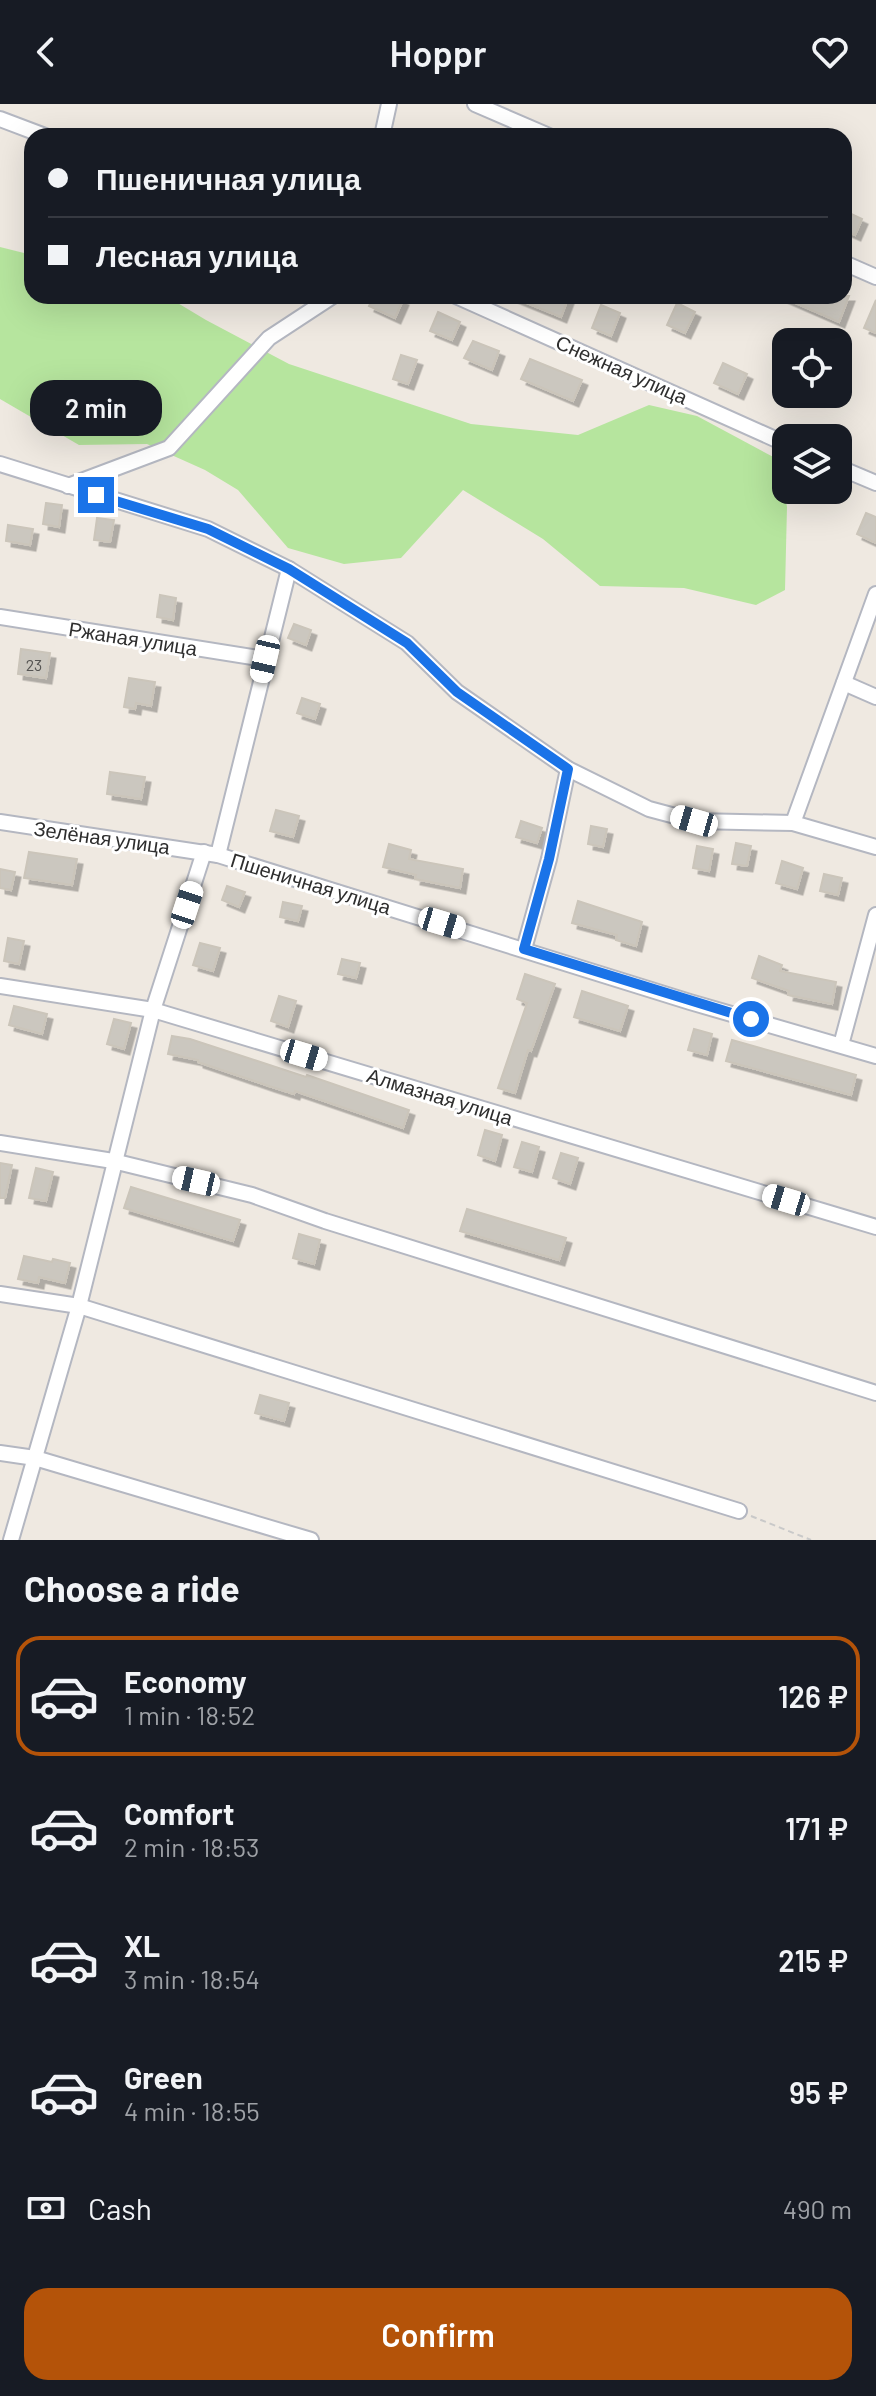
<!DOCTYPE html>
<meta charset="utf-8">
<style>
:root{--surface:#171b24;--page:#242831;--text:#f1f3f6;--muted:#9ea1a6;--line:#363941;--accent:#b45309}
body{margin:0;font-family:Barlow,sans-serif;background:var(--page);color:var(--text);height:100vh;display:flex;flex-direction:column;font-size:30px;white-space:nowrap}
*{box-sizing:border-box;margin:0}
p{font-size:26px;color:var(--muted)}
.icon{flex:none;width:44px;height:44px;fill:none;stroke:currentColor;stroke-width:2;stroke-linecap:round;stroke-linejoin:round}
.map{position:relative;height:1436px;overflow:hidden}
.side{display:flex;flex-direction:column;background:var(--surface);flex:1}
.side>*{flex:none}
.top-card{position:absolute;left:24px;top:24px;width:828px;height:176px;border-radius:24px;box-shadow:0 8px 32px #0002;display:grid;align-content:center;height:176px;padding:0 24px;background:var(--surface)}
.controls{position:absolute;left:772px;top:224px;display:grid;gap:16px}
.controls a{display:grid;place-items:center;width:80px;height:80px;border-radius:16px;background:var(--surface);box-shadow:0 8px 32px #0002;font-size:40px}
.end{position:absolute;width:36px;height:36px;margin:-18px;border:10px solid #1a73e8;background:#fff;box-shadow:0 0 0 4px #fff}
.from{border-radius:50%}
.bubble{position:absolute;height:56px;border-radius:24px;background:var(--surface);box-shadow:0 8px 32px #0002;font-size:26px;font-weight:600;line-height:56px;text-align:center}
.car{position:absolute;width:24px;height:48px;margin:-24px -12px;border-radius:10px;box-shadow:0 0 6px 2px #0007;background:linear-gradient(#fff 24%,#345 0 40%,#fff 0 76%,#345 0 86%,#fff 0)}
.top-card b{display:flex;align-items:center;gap:28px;height:76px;font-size:30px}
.top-card b+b{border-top:2px solid var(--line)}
.top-card i{width:20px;height:20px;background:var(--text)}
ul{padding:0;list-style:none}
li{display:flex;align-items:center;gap:24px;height:120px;margin:0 16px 12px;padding:0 8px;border:4px solid transparent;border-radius:24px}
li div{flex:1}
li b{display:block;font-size:30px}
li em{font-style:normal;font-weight:600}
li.current{border-color:var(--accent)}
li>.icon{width:72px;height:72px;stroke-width:1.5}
h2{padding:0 24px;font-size:36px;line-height:96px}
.pay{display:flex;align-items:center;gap:20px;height:88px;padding:0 24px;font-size:30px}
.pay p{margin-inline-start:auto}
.primary-button{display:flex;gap:16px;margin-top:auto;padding:16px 24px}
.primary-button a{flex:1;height:92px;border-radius:24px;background:var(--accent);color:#fff;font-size:32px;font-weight:600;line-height:92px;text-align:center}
header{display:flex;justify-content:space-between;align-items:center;height:104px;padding:0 24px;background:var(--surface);font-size:36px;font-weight:600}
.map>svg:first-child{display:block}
.green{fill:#b6e59e}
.building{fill:#cbc7bf;stroke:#cbc5ba;stroke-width:2;filter:url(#shadow)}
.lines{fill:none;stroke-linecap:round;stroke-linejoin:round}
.minor-casing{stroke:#b4b7c1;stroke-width:18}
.path{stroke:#c9c9c9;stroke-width:2;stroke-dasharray:6 4;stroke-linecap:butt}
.minor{stroke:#fff;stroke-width:14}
.route{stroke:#1a73e8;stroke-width:10}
.labels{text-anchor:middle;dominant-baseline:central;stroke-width:6;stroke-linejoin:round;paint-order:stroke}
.number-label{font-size:16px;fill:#555452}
.street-label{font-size:20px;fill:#2e2e2e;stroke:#fff}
</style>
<header><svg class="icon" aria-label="back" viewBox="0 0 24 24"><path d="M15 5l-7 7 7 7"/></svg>Hoppr<svg class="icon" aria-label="heart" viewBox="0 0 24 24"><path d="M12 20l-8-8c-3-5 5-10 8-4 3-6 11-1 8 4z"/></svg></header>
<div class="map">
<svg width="876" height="1436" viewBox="0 0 876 1436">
<defs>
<filter id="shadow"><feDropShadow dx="5.5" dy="5.5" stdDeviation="0" flood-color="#0004"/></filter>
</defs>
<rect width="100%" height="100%" fill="#efe9e1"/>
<!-- green -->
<path class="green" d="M0 143 32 151V192H166L206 216 289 260 471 320 578 331 649 301 697 312 779 356 787 403 785 486 756 501 684 484 600 482 543 435 463 386 401 454 344 460 288 444 238 386 205 366 147 340 79 341 0 295Z"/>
<!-- building -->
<g class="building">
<path d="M849 109 862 115 855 131 844 126Z"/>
<path d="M374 192H395L403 196 395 214 369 202Z"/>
<path d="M510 192H569L561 213Z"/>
<path d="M849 192 839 218 782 193V192Z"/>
<path d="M876 196V229L864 224Z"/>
<path d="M677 199 695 208 685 229 667 221Z"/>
<path d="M601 201 620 209 611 232 592 224Z"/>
<path d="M438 208 460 218 452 236 430 227Z"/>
<path d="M473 237 499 247 492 266 464 254Z"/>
<path d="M401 251 417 256 408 280 393 275Z"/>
<path d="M530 255 582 276 573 297 521 275Z"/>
<path d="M723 259 747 270 738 290 714 279Z"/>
<path d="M46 399 62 401 59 423 43 420Z"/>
<path d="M866 409 876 413V439L857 430Z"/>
<path d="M97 414 114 416 110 438 94 436Z"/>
<path d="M8 421 33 425 30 441 6 437Z"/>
<path d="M160 491 176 494 173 516 157 513Z"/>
<path d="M294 520 311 526 306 541 288 534Z"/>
<path d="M21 545 50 549 46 574 18 570Z"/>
<path d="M129 574 155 578 151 602 136 599 135 605 124 603Z"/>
<path d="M302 594 320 600 315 615 297 609Z"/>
<path d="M110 668 145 673 141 695 107 690Z"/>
<path d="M276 706 299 712 293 733 270 727Z"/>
<path d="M521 717 542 724 537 739 516 733Z"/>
<path d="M591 722 607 725 603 743 588 740Z"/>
<path d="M736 739 751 742 747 762 732 760Z"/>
<path d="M389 740 411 746 409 755 463 765 460 784 415 775 416 771 383 763Z"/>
<path d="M697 742 713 745 709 767 693 764Z"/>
<path d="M29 748 77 755 72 781 24 774Z"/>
<path d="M782 757 803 764 797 785 776 779Z"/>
<path d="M0 765 15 768 11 786 0 784Z"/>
<path d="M824 770 842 774 838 791 820 787Z"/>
<path d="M227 782 245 788 239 803 222 796Z"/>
<path d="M578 797 642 818 636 842 616 836 617 831 572 819Z"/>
<path d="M283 798 302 802 298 817 280 813Z"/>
<path d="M8 834 24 837 19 860 4 857Z"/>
<path d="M200 839 220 844 213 867 193 861Z"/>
<path d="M759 852 782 861 780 867 836 878 832 900 788 891 789 887 752 874Z"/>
<path d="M342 855 360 859 356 874 338 870Z"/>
<path d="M525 870 555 880 531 947 528 946 515 989 498 984 527 899 517 895Z"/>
<path d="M582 887 628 902 620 927 574 913Z"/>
<path d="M279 892 296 897 288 923 271 917Z"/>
<path d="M14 902 47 910 42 930 9 921Z"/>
<path d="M114 915 131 919 124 945 107 940Z"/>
<path d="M694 925 712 930 707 951 688 946Z"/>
<path d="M172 932 190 935 306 973 307 971 409 1006 403 1024 295 987 294 990 269 982 198 958V956L168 950Z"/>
<path d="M732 936 856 971 851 991 726 957Z"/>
<path d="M485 1026 502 1031 495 1057 478 1051Z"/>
<path d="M522 1038 539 1043 532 1068 514 1063Z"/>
<path d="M561 1049 578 1054 570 1080 553 1074Z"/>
<path d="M0 1059 12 1061 5 1094H0Z"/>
<path d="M36 1064 53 1068 46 1097 29 1094Z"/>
<path d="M131 1083 240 1116 233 1137 124 1104Z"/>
<path d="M467 1105 566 1134 559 1156 460 1127Z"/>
<path d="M299 1130 320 1136 314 1160 293 1154Z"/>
<path d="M24 1152 52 1158 53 1155 70 1159 65 1179 39 1173 38 1179 18 1175Z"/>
<path d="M260 1291 289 1299 284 1317 255 1309Z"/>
</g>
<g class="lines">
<!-- minor casing -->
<g class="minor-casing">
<g id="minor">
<path d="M475 0 549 32"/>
<path d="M0 15 45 32"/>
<path d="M382 32 389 0"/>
<path d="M844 159 876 173"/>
<path d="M456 192 786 340"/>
<path d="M0 360 208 425 289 465 407 539 457 588 568 665 649 705 694 717 793 719 876 743"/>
<path d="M838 363 876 379"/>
<path d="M68 382 169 344 269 234 333 192"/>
<path d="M0 513 265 555"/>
<path d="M844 579 876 593"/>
<path d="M0 718 218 751 690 898 876 952"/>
<path d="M793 719 876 490"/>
<path d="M218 751 289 465"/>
<path d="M524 845 549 755 568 665"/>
<path d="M0 882 153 906 876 1123"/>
<path d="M841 941 876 811"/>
<path d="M0 1039 113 1057 252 1091 325 1117 876 1289"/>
<path d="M0 1190 79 1202 739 1407"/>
<path d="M0 1349 35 1354 311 1436"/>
<path d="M11 1436 79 1202 153 906 204 748"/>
</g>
</g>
<!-- path -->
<path class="path" d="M751 1412 811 1436"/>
<!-- minor -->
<use href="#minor" class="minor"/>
</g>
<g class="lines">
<!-- route -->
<path class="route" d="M96 391 208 425 289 465 407 539 457 588 568 665 549 755 524 845 751 915"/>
</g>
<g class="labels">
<!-- number labels -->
<g class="number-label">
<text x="34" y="560">23</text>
</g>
<!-- street labels -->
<g class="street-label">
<text transform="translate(622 265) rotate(24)">Снежная улица</text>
<text transform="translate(133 534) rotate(9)">Ржаная улица</text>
<text transform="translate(102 733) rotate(8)">Зелёная улица</text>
<text transform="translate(311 779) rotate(17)">Пшеничная улица</text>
<text transform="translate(440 992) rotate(17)">Алмазная улица</text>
</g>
</g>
</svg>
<div class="controls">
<a><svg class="icon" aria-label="locate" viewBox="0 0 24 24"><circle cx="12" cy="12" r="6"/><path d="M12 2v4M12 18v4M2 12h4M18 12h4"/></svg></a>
<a><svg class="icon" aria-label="layers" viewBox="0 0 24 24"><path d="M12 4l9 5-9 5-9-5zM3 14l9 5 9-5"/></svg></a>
</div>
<i class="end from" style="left:751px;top:915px"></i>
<i class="end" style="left:96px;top:391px"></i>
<div class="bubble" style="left:30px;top:276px;width:132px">2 min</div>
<i class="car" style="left:265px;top:555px;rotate:193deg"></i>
<i class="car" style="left:694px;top:717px;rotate:286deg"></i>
<i class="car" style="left:187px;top:801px;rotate:18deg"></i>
<i class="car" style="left:442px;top:819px;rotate:107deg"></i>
<i class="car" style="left:304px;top:951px;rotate:107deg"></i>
<i class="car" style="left:196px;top:1077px;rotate:283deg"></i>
<i class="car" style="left:786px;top:1096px;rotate:287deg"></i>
<div class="top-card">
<b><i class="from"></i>Пшеничная улица</b>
<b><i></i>Лесная улица</b>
</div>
</div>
<section class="side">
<h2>Choose a ride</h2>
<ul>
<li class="current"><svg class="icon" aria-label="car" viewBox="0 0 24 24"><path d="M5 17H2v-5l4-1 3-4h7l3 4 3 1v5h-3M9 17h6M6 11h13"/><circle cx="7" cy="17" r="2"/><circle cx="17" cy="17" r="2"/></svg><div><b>Economy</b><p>1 min · 18:52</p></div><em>126 ₽</em></li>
<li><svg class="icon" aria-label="car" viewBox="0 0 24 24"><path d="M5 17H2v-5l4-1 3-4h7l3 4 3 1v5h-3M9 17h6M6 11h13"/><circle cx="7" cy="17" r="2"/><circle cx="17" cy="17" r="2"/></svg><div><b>Comfort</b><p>2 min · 18:53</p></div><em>171 ₽</em></li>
<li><svg class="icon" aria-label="car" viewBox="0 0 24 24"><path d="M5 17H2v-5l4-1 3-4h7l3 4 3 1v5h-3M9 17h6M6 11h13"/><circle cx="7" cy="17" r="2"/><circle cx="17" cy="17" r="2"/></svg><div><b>XL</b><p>3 min · 18:54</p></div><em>215 ₽</em></li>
<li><svg class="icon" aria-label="car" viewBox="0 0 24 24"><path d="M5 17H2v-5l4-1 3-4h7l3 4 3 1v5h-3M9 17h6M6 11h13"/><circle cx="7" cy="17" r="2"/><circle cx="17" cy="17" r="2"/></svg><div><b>Green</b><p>4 min · 18:55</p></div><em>95 ₽</em></li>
</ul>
<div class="pay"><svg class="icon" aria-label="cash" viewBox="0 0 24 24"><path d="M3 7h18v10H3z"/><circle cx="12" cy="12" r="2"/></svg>Cash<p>490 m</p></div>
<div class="primary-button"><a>Confirm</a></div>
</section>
